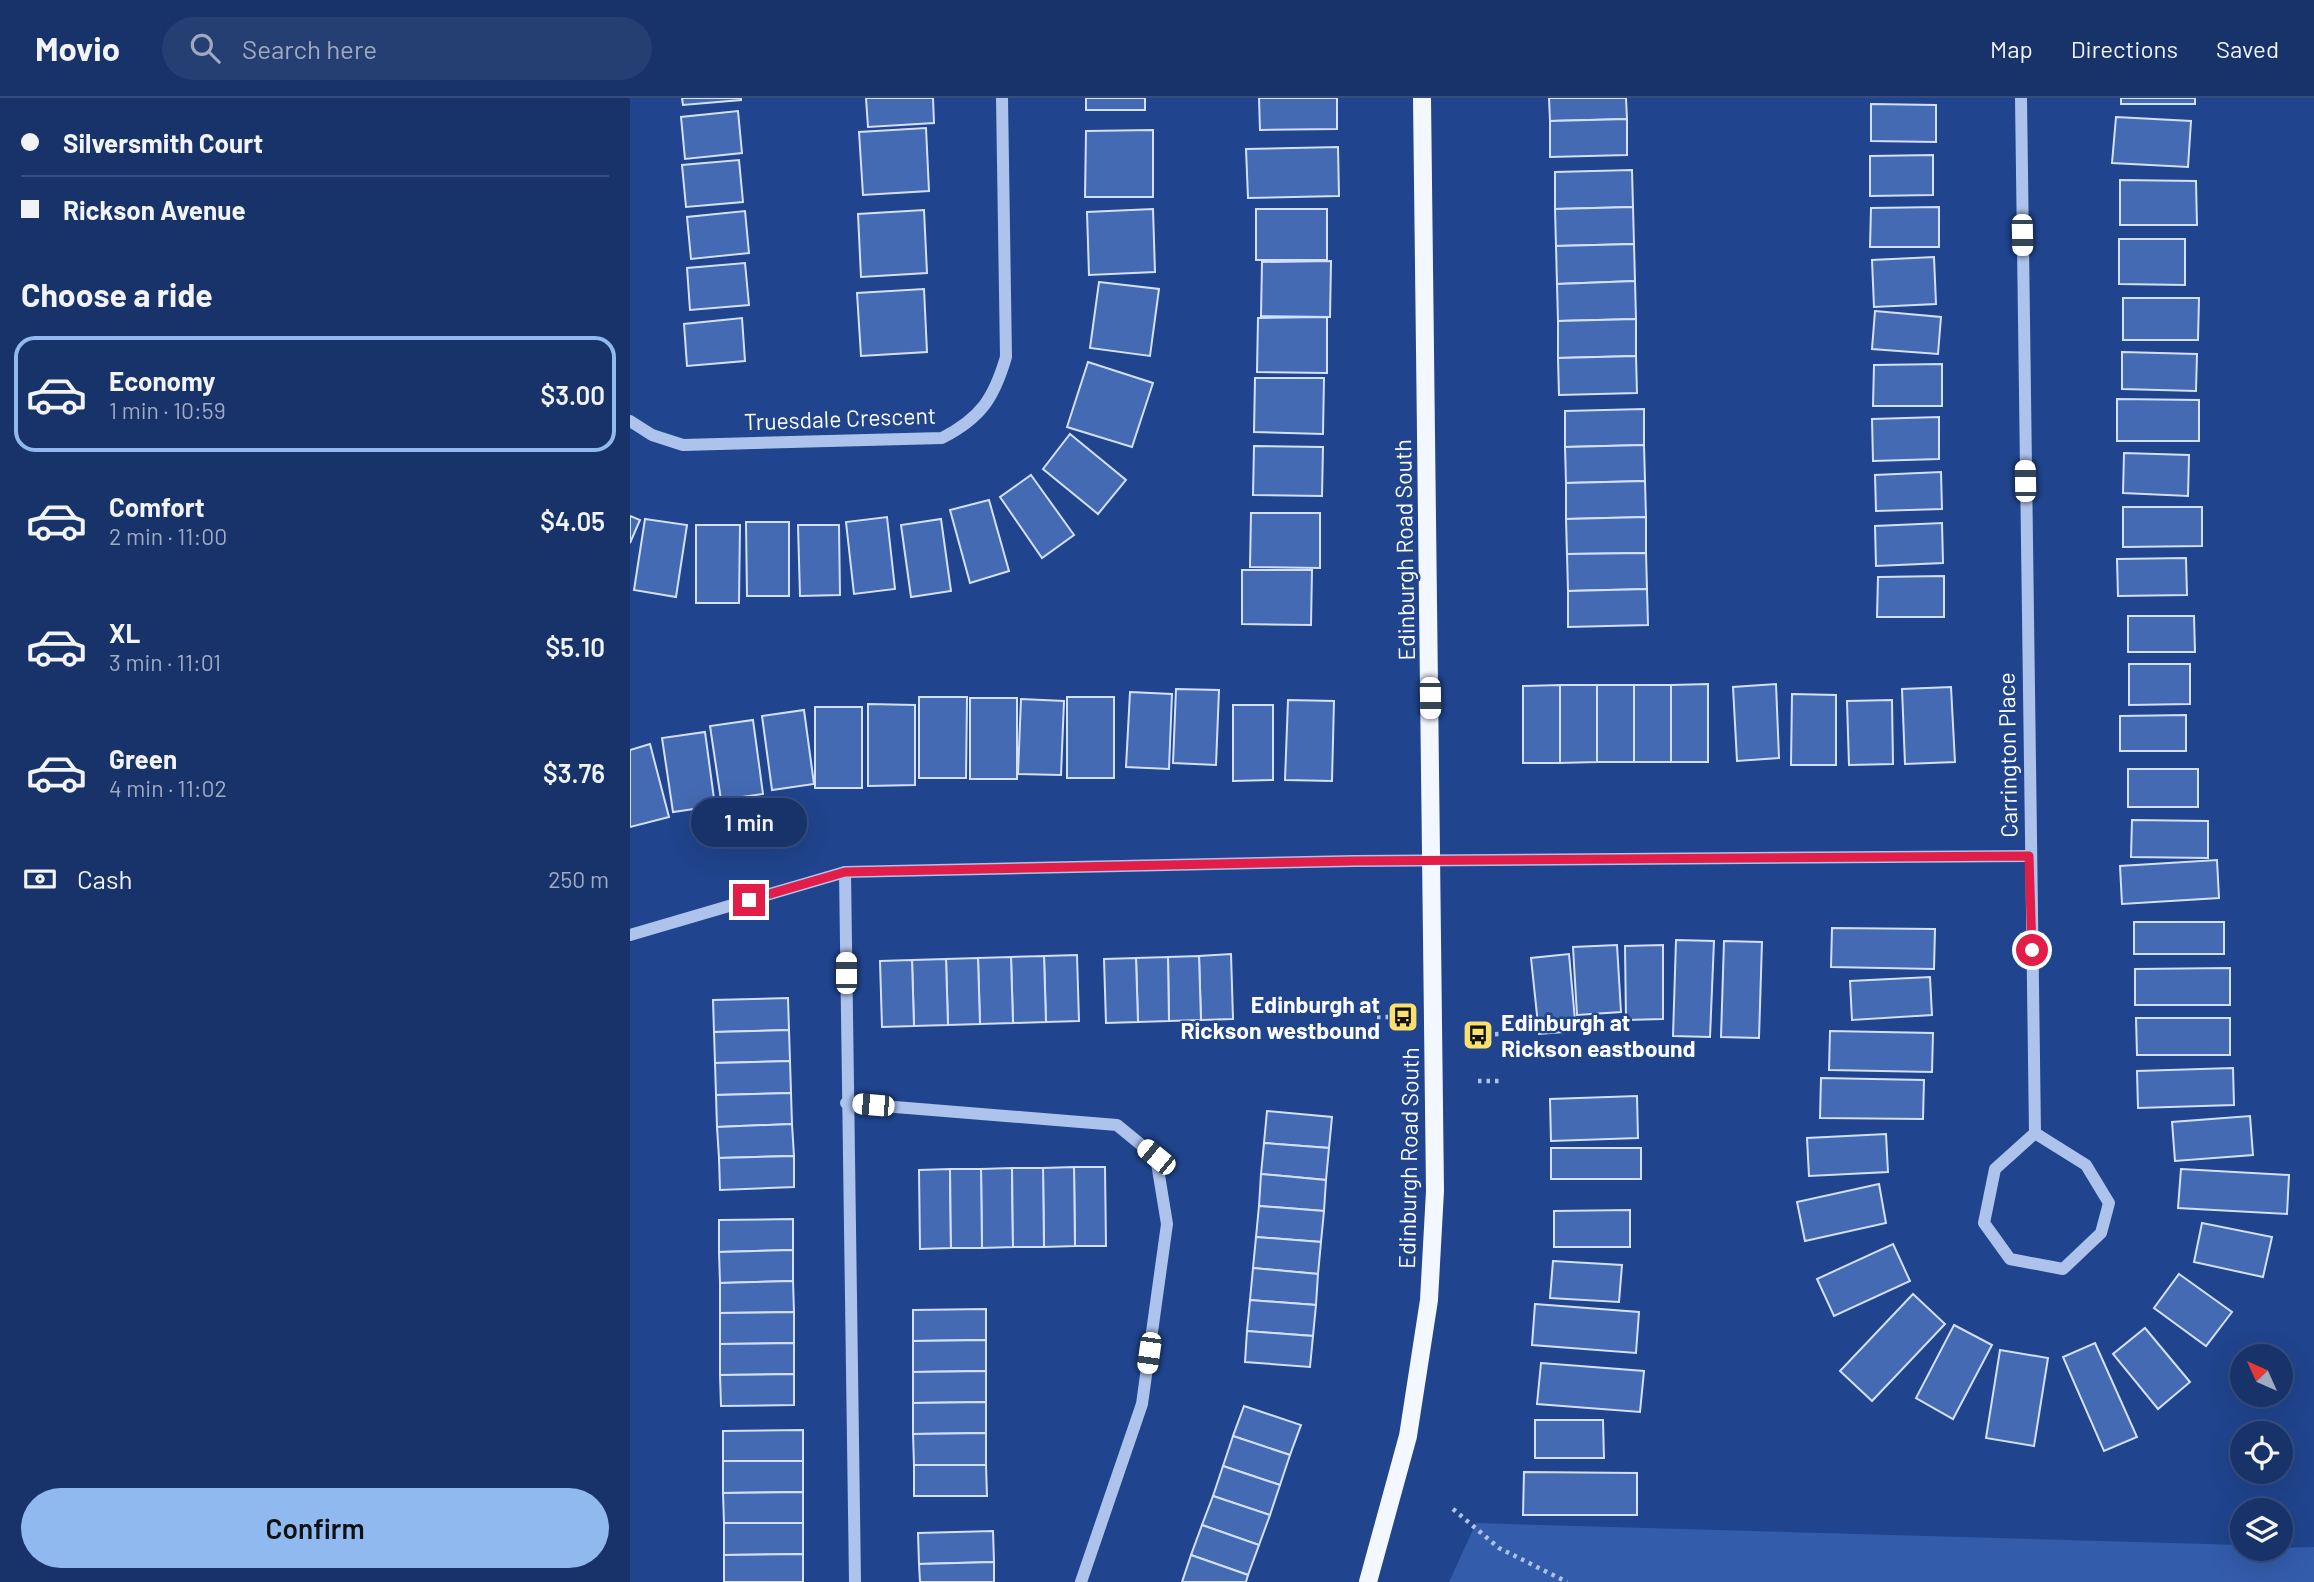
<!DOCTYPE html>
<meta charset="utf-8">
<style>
:root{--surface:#18336a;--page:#253f72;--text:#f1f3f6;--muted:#9faac1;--line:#364e7e;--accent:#90b9f0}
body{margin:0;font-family:Barlow,sans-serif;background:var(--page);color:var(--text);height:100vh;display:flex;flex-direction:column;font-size:26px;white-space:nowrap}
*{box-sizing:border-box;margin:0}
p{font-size:23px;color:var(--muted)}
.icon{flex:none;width:38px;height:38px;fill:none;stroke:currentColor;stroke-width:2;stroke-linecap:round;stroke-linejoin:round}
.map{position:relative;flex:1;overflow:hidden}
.sheet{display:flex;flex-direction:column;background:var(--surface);width:630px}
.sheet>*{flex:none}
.top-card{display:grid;align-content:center;height:154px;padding:0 21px;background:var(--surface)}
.needle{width:46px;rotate:315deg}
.controls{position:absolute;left:1600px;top:1246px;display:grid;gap:14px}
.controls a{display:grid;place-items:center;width:63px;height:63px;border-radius:50%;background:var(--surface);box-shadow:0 7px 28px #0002,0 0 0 2px var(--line);font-size:35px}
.end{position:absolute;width:32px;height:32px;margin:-16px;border:9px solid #e11d48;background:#fff;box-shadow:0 0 0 4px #fff}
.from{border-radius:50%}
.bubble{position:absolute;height:49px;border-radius:24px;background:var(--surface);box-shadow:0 7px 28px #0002,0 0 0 2px var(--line);font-size:23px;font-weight:600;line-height:49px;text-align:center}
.car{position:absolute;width:21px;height:42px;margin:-21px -10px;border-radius:9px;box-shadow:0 0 5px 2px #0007;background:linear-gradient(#fff 24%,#345 0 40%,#fff 0 76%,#345 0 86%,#fff 0)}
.top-card b{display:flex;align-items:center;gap:24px;height:66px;font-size:26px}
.top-card b+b{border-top:2px solid var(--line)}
.top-card i{width:18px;height:18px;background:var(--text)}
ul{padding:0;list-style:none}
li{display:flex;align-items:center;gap:21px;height:116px;margin:0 14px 10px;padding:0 7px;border:4px solid transparent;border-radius:21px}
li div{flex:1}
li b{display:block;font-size:26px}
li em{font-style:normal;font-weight:600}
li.on{border-color:var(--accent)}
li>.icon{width:63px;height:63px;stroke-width:1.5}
h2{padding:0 21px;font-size:32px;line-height:84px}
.pay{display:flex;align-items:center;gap:18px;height:77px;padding:0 21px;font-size:26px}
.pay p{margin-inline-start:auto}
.cta{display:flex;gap:14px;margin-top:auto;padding:14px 21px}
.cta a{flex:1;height:80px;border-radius:42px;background:var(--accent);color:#111;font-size:28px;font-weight:600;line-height:80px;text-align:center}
header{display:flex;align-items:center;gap:42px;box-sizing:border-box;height:98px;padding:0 35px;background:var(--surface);border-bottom:2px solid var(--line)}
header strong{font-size:33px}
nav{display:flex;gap:38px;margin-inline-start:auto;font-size:24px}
.search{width:490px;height:63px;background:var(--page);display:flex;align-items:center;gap:18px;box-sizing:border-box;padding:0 24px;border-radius:38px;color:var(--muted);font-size:26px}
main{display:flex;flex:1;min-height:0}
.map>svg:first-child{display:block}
.green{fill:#335cab}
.building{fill:#446ab3;stroke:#d3e0f9;stroke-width:2}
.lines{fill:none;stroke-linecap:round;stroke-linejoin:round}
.path{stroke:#aec3ec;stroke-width:4.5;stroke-dasharray:3.5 5;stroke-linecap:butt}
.minor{stroke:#aec3ec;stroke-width:12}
.major{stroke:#f3f7ff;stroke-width:18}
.route{stroke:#e11d48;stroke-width:9}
.labels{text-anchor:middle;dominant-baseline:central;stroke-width:5;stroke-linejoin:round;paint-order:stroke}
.street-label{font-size:23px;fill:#fff;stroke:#20448d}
.poi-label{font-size:23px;font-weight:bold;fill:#fff;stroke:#20448d;text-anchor:end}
</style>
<header>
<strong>Movio</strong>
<div class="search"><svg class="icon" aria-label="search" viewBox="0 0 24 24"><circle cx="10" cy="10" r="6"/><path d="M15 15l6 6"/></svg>Search here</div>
<nav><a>Map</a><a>Directions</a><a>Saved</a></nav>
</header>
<main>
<section class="sheet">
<div class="top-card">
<b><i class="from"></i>Silversmith Court</b>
<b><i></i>Rickson Avenue</b>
</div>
<h2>Choose a ride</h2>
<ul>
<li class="on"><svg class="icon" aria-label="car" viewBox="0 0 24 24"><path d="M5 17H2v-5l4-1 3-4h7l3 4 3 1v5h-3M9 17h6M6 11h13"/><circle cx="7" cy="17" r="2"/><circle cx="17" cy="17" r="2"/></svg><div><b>Economy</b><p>1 min · 10:59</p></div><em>$3.00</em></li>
<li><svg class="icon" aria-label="car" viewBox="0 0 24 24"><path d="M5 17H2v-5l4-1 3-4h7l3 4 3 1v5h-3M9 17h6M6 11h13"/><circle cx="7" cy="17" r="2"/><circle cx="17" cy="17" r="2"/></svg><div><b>Comfort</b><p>2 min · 11:00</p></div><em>$4.05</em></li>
<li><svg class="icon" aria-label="car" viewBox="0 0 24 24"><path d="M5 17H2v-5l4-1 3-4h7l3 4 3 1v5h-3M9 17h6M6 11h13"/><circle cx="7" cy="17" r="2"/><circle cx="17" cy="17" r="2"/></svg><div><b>XL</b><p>3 min · 11:01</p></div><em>$5.10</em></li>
<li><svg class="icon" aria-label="car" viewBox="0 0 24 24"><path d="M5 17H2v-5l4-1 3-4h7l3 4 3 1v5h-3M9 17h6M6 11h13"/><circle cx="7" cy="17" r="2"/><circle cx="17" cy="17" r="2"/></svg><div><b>Green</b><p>4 min · 11:02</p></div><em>$3.76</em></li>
</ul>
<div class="pay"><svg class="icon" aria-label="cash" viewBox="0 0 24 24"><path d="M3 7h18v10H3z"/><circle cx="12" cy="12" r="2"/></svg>Cash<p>250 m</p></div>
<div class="cta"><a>Confirm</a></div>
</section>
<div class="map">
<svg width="1684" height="1484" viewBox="0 0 1684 1484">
<rect width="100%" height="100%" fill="#20448d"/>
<!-- green -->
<path class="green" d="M846 1425 1612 1447V1451L1684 1449V1484H819Z"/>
<!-- building -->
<g class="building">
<path d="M52 0H111V2L53 7Z"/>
<path d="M236 0H303L304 25 238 29Z"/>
<rect x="456" y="0" width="59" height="12"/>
<path d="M629 0H707V31L630 32Z"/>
<path d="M919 0H996L997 21 920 23Z"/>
<rect x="1491" y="0" width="74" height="6"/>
<path d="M1241 6 1306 7V44L1241 43Z"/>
<path d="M108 13 112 55 55 61 51 19Z"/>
<path d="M1486 19 1561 23 1558 69 1482 65Z"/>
<path d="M997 21V57L920 59V23Z"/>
<path d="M296 30 299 93 233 97 229 34Z"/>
<path d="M523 32V99H455L456 33Z"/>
<path d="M708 49 709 98 618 100 616 51Z"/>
<path d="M1303 57V97L1240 98V58Z"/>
<path d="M109 62 113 104 56 109 52 67Z"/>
<path d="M1002 72 1003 109 925 111V74Z"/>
<path d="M1490 82 1566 83 1567 127H1490Z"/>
<path d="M1003 109 1004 146 926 148 925 111Z"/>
<path d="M1309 109V149H1240L1241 110Z"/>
<path d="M523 111 525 174 459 177 457 114Z"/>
<rect x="626" y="111" width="71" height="51"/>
<path d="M294 112 297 175 231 179 228 116Z"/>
<path d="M115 113 119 155 61 161 57 119Z"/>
<path d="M1489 141H1555V187L1489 186Z"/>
<path d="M1004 146 1005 183 927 186 926 148Z"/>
<path d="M1304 159 1306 206 1244 209 1242 162Z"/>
<path d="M701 163 700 219 631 218 632 164Z"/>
<path d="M115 165 119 207 60 212 57 170Z"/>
<path d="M1005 183 1006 221 928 223 927 186Z"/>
<path d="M469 184 529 191 520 258 460 250Z"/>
<path d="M294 191 297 254 231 258 227 195Z"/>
<path d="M1493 200H1569L1568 242H1493Z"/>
<path d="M1245 213 1311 219 1308 256 1242 251Z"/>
<path d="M697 219V275L627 274 628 220Z"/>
<path d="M112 220 115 263 57 268 54 226Z"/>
<path d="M1006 221V258L928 260V223Z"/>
<path d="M1492 254 1567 256 1566 293 1492 291Z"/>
<path d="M1006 258 1007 295 929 297 928 260Z"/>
<path d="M458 264 523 285 502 349 437 329Z"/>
<path d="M1312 266V308H1243L1244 267Z"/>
<path d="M625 280H694L693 336 624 334Z"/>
<path d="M1487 301 1569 302V343H1487Z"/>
<path d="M1014 311V347L935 349V313Z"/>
<path d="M1309 319V361L1243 363 1242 321Z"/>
<path d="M440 336 496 382 468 416 413 371Z"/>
<path d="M1014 347 1015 383 936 385 935 349Z"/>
<path d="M624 348 693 349 692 398 623 397Z"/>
<path d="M1494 355 1559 357 1558 398 1493 395Z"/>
<path d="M1311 374 1312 411 1246 413 1245 377Z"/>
<path d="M401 377 444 437 412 460 370 399Z"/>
<path d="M1015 383 1016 419 936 421V385Z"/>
<path d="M359 402 379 473 340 485 320 412Z"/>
<path d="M1493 409H1572V448L1493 449Z"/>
<path d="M621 415H690V470L620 469Z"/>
<path d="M0 418 10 422 0 445Z"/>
<path d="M257 419 265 491 224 496 216 424Z"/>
<path d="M1016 419V455L937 456 936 421Z"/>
<path d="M15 421 57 427 46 499 4 492Z"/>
<path d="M311 421 321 493 281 499 271 427Z"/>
<path d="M116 424H159V498H117Z"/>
<path d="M1312 425 1313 465 1246 468 1245 428Z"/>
<path d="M66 427H110L109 505H66Z"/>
<path d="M168 427H209L210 497 170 498Z"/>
<path d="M1016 455 1017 491 938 493 937 456Z"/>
<path d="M1556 460 1557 497 1488 498 1487 461Z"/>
<path d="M612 472H682L681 527 612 526Z"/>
<path d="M1314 478V519H1247L1248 479Z"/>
<path d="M1017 491 1018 527 938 529V493Z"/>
<path d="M1498 518H1564L1565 554H1498Z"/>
<path d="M1499 566H1560V606L1499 607Z"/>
<path d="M1078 586V664H1041V587Z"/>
<path d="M1146 586 1149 660 1107 663 1103 589Z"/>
<path d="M930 587V665H893V588Z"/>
<path d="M930 587H967V664L930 665Z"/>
<rect x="967" y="587" width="37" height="77"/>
<rect x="1004" y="587" width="37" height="77"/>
<path d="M1321 589 1325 664 1275 666 1272 591Z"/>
<path d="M546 591 589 592 586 667 543 665Z"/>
<path d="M500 594 542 596 539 671 496 669Z"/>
<path d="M1162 596 1206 597V667H1161Z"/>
<path d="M289 599H337L336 680H289Z"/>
<rect x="437" y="599" width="47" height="81"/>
<rect x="340" y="600" width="47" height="81"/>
<path d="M391 601 434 603 431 677 388 676Z"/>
<path d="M658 602 704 603 702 683 655 682Z"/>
<path d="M1262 602 1263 666 1219 667 1217 603Z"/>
<path d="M238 606 285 607V687L238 688Z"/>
<path d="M603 607H643V682L603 683Z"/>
<rect x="185" y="609" width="47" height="81"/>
<path d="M174 612 184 686 142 692 132 618Z"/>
<path d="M1556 617V653H1490V618Z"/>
<path d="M123 622 133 696 91 702 80 628Z"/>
<path d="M75 634 85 708 43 714 32 640Z"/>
<path d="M20 646 39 719 0 729V652Z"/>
<rect x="1498" y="671" width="70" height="38"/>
<path d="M1502 722 1578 723V760L1501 759Z"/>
<path d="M1587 762 1589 800 1492 806 1490 768Z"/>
<rect x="1504" y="824" width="90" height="32"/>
<path d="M1202 830 1305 831 1304 871 1201 869Z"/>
<path d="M1046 842 1084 843 1080 939 1043 938Z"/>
<path d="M1094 843 1132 844 1129 940 1091 939Z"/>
<path d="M987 847 991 914 947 917 943 849Z"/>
<path d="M1033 847V921L996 922 995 848Z"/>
<path d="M601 856 603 921 571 922 569 858Z"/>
<path d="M939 856 946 933 909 936 901 860Z"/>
<path d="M447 857 449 923 416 924 414 858Z"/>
<path d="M414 858 416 924 383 925 381 859Z"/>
<path d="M569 858 571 922 539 923 538 859Z"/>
<path d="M381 859 383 925 350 926 348 860Z"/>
<path d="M538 859 539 923 508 924 506 860Z"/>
<path d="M348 860 350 926 318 927 316 861Z"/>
<path d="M506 860 508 924 476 925 474 861Z"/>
<path d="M316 861 318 927 284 928 282 862Z"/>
<path d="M282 862 284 928 252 929 250 863Z"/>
<path d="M1600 870V907H1505V871Z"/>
<path d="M1300 879 1302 917 1222 922 1220 883Z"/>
<path d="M158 900 159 932 84 934 83 902Z"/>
<path d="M1506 920H1600V957H1507Z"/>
<path d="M159 932 160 963 85 965 84 934Z"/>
<path d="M1200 933 1303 935 1302 974 1199 972Z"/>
<path d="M160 963 161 995 86 997 85 965Z"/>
<path d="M1603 970 1604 1007 1508 1010 1507 973Z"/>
<path d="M1191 980 1294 982 1293 1021 1190 1020Z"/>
<path d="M161 995 162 1026 87 1029 86 997Z"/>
<path d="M1007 998 1008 1040 921 1043 920 1001Z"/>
<path d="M637 1013 702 1019 699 1050 634 1045Z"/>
<path d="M1620 1018 1623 1057 1545 1063 1542 1024Z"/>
<path d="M162 1026 164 1058 89 1060 87 1029Z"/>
<path d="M1256 1036 1258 1074 1179 1078 1177 1040Z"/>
<path d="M634 1045 699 1050 696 1082 631 1076Z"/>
<rect x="921" y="1050" width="90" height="31"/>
<path d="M164 1058V1089L90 1092 89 1060Z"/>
<path d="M444 1069H475L476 1148H445Z"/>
<path d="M444 1069 445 1148 414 1149 413 1070Z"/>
<path d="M382 1070 383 1149 352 1150 351 1071Z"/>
<path d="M382 1070H413L414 1149H383Z"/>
<path d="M320 1071 321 1150 290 1151 289 1072Z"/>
<path d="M320 1071H351L352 1150H321Z"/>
<path d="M1551 1071 1659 1077 1657 1116 1548 1110Z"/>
<path d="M631 1076 696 1082 694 1113 629 1108Z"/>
<path d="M1249 1086 1256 1125 1175 1143 1167 1104Z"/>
<path d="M629 1108 694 1113 691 1144 626 1139Z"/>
<path d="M1000 1112V1149H924V1113Z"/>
<path d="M163 1121V1152L89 1154V1122Z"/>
<path d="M1572 1125 1642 1139 1633 1179 1564 1164Z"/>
<path d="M626 1139 691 1144 688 1176 623 1170Z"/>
<path d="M1263 1146 1280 1183 1204 1218 1187 1181Z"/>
<path d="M163 1152V1183L90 1185 89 1154Z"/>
<path d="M923 1163 992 1167 989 1204 920 1200Z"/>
<path d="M623 1170 688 1176 686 1207 620 1202Z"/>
<path d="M1549 1176 1602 1214 1576 1248 1524 1210Z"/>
<path d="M163 1183 164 1214 90 1215V1185Z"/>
<path d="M1283 1196 1315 1226 1242 1303 1210 1273Z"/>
<path d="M620 1202 686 1207 683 1238 617 1233Z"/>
<path d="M905 1206 1009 1214 1006 1255 902 1247Z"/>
<path d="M356 1211V1242L283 1243V1212Z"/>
<path d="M164 1214V1245L90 1246V1215Z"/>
<path d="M1324 1227 1362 1247 1323 1321 1286 1300Z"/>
<path d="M1515 1230 1560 1284 1528 1311 1483 1256Z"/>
<path d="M617 1233 683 1238 680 1269 615 1264Z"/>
<path d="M356 1242V1273L283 1274V1243Z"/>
<path d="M164 1245V1276L90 1277V1246Z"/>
<path d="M1465 1245 1507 1339 1474 1353 1433 1259Z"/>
<path d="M1370 1252 1418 1260 1404 1348 1356 1340Z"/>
<path d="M911 1265 1014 1273 1010 1314 907 1306Z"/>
<path d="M356 1273V1304L283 1305V1274Z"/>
<path d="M164 1276V1307L91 1308 90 1277Z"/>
<path d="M356 1304V1335L283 1336V1305Z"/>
<path d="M614 1308 671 1327 660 1357 603 1338Z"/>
<path d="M905 1322H973L974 1360H905Z"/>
<path d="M173 1332V1363H93V1333Z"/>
<path d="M356 1335V1367H284L283 1336Z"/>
<path d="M603 1338 660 1357 650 1387 593 1368Z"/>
<path d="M93 1363H173V1394L93 1395Z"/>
<path d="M284 1367H356L357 1398H284Z"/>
<path d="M593 1368 650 1387 640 1417 583 1398Z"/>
<path d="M894 1374 1007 1375V1417H893Z"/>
<path d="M173 1394V1425H94L93 1395Z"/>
<path d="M583 1398 640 1417 629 1447 572 1427Z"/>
<path d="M94 1425H173V1456L94 1457Z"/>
<path d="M572 1427 629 1447 618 1477 561 1457Z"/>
<path d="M363 1433 364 1464 289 1466 288 1435Z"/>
<path d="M173 1456V1484H94V1457Z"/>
<path d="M561 1457 618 1477 616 1484H552Z"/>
<path d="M364 1464V1484H290L289 1466Z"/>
</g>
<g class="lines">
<!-- path -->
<g class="path">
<path d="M747 919H773"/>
<path d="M848 937 869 936"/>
<path d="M848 983H870"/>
<path d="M823 1411 869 1450 937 1484"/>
</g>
<!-- minor -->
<g class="minor">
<path d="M1391 0 1405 1035 1365 1071 1354 1125 1380 1161 1433 1171 1471 1135 1479 1105 1456 1067 1405 1035"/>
<path d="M0 323 22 337 53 347 312 340C351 320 364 300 376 259L372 0"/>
<path d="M215 774 225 1484"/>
<path d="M0 837 215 774 724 763 1399 758"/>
<path d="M216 1005 487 1027 526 1059 537 1126 512 1306 451 1484"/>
</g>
<!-- major -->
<path class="major" d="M738 1484 778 1338 799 1202 805 1093 792 0"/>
</g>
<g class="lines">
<!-- route -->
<path class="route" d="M119 802 215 774 724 763 1399 758 1402 852"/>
</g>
<!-- icons -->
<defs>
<g id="bus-square" transform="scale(1.575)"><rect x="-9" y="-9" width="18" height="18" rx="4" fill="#fae16e" stroke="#20448d"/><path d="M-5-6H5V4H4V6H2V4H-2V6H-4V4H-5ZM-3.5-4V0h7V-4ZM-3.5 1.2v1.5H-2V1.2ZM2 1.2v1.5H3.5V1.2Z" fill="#111"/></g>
</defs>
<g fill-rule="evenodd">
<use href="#bus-square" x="773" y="919"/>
<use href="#bus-square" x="848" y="937"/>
</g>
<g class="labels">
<!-- street labels -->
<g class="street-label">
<text transform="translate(210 320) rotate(-2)">Truesdale Crescent</text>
<text transform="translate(774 452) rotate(-91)">Edinburgh Road South</text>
<text transform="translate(1377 657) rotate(-91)">Carrington Place</text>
<text transform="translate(778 1060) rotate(-89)">Edinburgh Road South</text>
</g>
<!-- poi labels -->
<g class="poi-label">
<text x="750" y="906">Edinburgh at<tspan x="750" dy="26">Rickson westbound</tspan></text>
<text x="871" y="924" text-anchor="start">Edinburgh at<tspan x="871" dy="26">Rickson eastbound</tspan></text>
</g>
</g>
</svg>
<div class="controls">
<a><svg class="needle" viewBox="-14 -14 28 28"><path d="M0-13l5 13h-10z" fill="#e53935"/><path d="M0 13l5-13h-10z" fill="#9faac1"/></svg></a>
<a><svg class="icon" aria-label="locate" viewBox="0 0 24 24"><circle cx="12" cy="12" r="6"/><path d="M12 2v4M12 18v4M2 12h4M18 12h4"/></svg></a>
<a><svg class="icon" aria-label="layers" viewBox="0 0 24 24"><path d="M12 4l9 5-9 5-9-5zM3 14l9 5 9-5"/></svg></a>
</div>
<i class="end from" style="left:1402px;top:852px"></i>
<i class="end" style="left:119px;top:802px"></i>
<div class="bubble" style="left:61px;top:700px;width:116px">1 min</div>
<i class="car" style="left:1392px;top:137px;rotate:179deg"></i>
<i class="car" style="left:1395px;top:383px;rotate:359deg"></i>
<i class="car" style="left:800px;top:600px;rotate:179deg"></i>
<i class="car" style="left:216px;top:875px;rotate:0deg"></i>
<i class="car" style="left:243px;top:1007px;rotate:275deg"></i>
<i class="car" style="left:526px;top:1059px;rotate:309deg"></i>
<i class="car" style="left:519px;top:1255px;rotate:188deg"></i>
</div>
</main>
